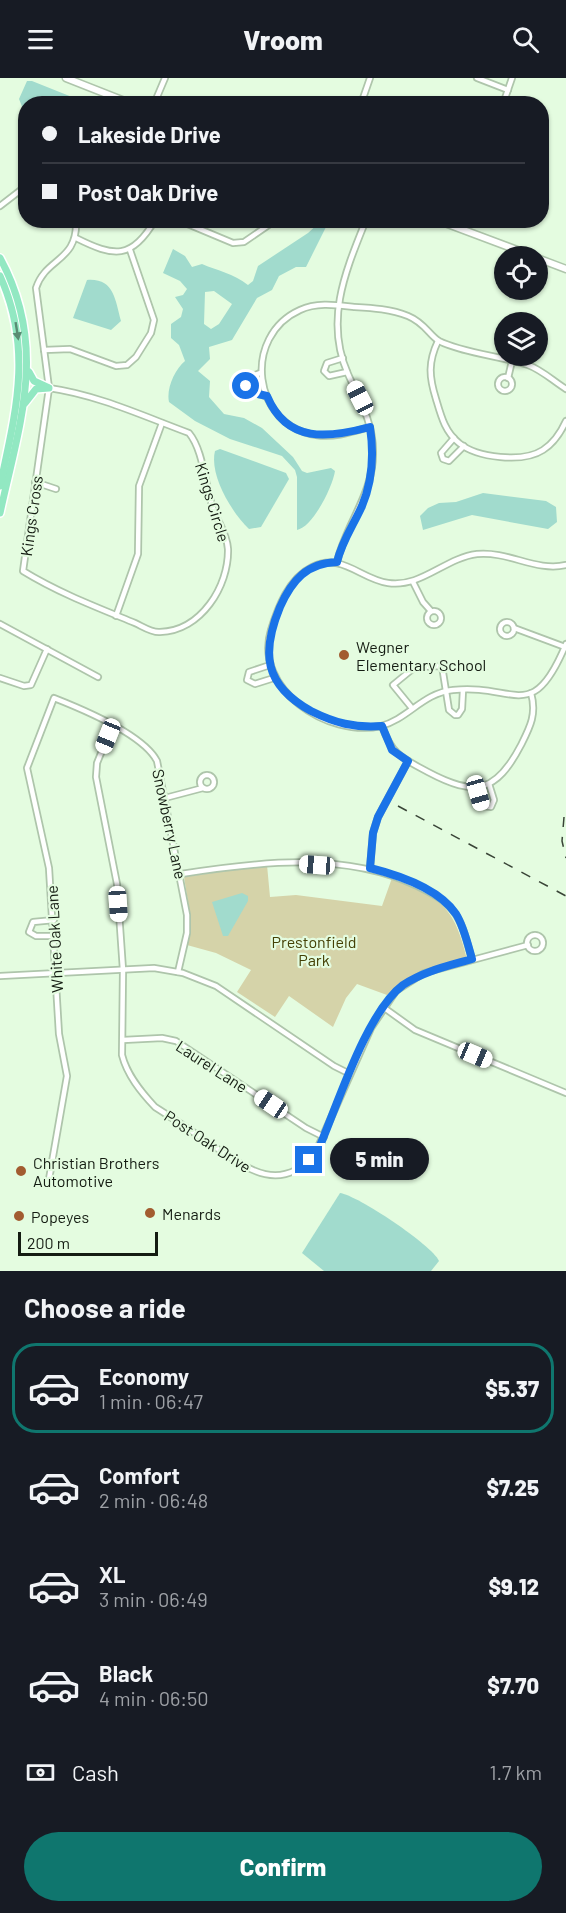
<!DOCTYPE html>
<meta charset="utf-8">
<style>
:root{--surface:#171b24;--page:#242831;--text:#f1f3f6;--muted:#9ea1a6;--line:#363941;--accent:#0f766e}
body{margin:0;font-family:Barlow,sans-serif;background:var(--page);color:var(--text);height:100vh;display:flex;flex-direction:column;font-size:22px;white-space:nowrap}
*{box-sizing:border-box;margin:0}
p{font-size:20px;color:var(--muted)}
.icon{flex:none;width:33px;height:33px;fill:none;stroke:currentColor;stroke-width:2;stroke-linecap:round;stroke-linejoin:round}
.map{position:relative;height:1193px;overflow:hidden}
.side{display:flex;flex-direction:column;background:var(--surface);flex:1}
.side>*{flex:none}
.hud{position:absolute;left:18px;top:18px;width:531px;height:132px;border-radius:24px;box-shadow:0 2px 4px #0004;display:grid;align-content:center;height:132px;padding:0 24px;background:var(--surface)}
.fabs{position:absolute;left:494px;top:168px;display:grid;gap:12px}
.fabs a{display:grid;place-items:center;width:54px;height:54px;border-radius:50%;background:var(--surface);box-shadow:0 2px 4px #0004;font-size:30px}
.scale{position:absolute;left:18px;bottom:15px;width:140px;box-sizing:border-box;padding-left:6px;border:3px solid #141c12;border-top:0;font-size:16px;line-height:21px;white-space:nowrap;color:#141c12;-webkit-text-stroke:4px #e4fce0;paint-order:stroke}
.end{position:absolute;width:27px;height:27px;margin:-14px;border:8px solid #1a73e8;background:#fff;box-shadow:0 0 0 3px #fff}
.from{border-radius:50%}
.bubble{position:absolute;height:42px;border-radius:21px;background:var(--surface);box-shadow:0 2px 4px #0004;font-size:20px;font-weight:800;line-height:42px;text-align:center}
.car{position:absolute;width:18px;height:36px;margin:-18px -9px;border-radius:8px;box-shadow:0 0 4px 2px #0007;background:linear-gradient(#fff 24%,#345 0 40%,#fff 0 76%,#345 0 86%,#fff 0)}
.hud b{display:flex;align-items:center;gap:21px;height:57px;font-size:22px}
.hud b+b{border-top:2px solid var(--line)}
.hud i{width:15px;height:15px;background:var(--text)}
ul{padding:0;list-style:none}
li{display:flex;align-items:center;gap:18px;height:90px;margin:0 12px 9px;padding:0 12px;border:3px solid transparent;border-radius:24px}
li div{flex:1}
li b{display:block;font-size:22px}
li em{font-style:normal;font-weight:800}
li.on{border-color:var(--accent)}
li>.icon{width:54px;height:54px;stroke-width:1.5}
h2{padding:0 24px;font-size:27px;line-height:72px}
.pay{display:flex;align-items:center;gap:15px;height:66px;padding:0 24px;font-size:22px}
.pay p{margin-inline-start:auto}
.primary-button{display:flex;gap:12px;margin-top:auto;padding:12px 24px}
.primary-button a{flex:1;height:69px;border-radius:36px;background:var(--accent);color:#fff;font-size:24px;font-weight:800;line-height:69px;text-align:center}
header{display:flex;justify-content:space-between;align-items:center;height:78px;padding:0 24px;background:var(--surface);font-size:27px;font-weight:800}
.map>svg:first-child{display:block}
.green{fill:#d5d3a9}
.water{fill:#a1dbcd;fill-rule:evenodd}
.lines{fill:none;stroke-linecap:round;stroke-linejoin:round}
.street-casing{stroke:#aec5ab;stroke-width:8}
.secondary-casing{stroke:#aec5ab;stroke-width:9}
.primary-casing{stroke:#fff;stroke-width:10}
.street{stroke:#fff;stroke-width:4.5}
.secondary{stroke:#fff;stroke-width:6}
.primary{stroke:#92e8c2;stroke-width:7}
.rail{stroke:#394437;stroke-width:1.5;stroke-dasharray:10 10;stroke-linecap:butt}
.oneway{fill:#598c73}
.route{stroke:#1a73e8;stroke-width:8}
.poi-dot{fill:#a25c30;stroke:#e4fce0;stroke-width:2}
.labels{text-anchor:middle;dominant-baseline:central;stroke-width:4.5;stroke-linejoin:round;paint-order:stroke}
.street-label{font-size:16px;fill:#141c12;stroke:#e4fce0}
.poi-label{font-size:16px;fill:#141c12;stroke:#e4fce0;text-anchor:start}
.park-label{font-size:16px;fill:#444005;stroke:#e4fce0}
</style>
<header><svg class="icon" aria-label="menu" viewBox="0 0 24 24"><path d="M4 6h16M4 12h16M4 18h16"/></svg>Vroom<svg class="icon" aria-label="search" viewBox="0 0 24 24"><circle cx="10" cy="10" r="6"/><path d="M15 15l6 6"/></svg></header>
<div class="map">
<svg width="566" height="1193" viewBox="0 0 566 1193">
<rect width="100%" height="100%" fill="#e4fce0"/>
<!-- green -->
<path class="green" d="M267 787 270 819 296 817 382 828 392 800C442 821 454 828 467 881L418 895 387 917 357 906 346 920 333 949 289 918 275 939 237 914 251 892 216 875 187 867 190 836 184 799Z"/>
<!-- water -->
<g class="water">
<path d="M27 3H32L87 25 26 26 25 36 19 21Z"/>
<path d="M321 143H329L306 189H296L279 198 272 212 257 220 232 262 209 269 210 281 198 293 210 303 209 319 224 336 244 340 262 350 293 379 302 393 307 395 331 390 335 393C333 408 313 449 297 452V399L295 392 282 378 230 361 195 343 169 324C166 311 175 291 185 283L179 267 171 260V246L181 239 183 231 175 219 183 217 187 211 180 203 163 195 173 171 185 178 192 189 202 186C218 193 233 195 248 207L253 203 258 188 308 155ZM214 213 232 226 219 246 211 251 204 246 205 214Z"/>
<path d="M87 202C114 200 115 221 121 243L111 252 73 240Z"/>
<path d="M220 371 286 395 289 401 261 449 249 451C232 435 209 397 215 373Z"/>
<path d="M483 415 546 423 556 429 557 444 548 451 472 437 423 452 420 438 428 430 439 425 456 424Z"/>
<path d="M242 815 248 818V823L228 858H223L212 824Z"/>
<path d="M340 1115C357 1117 432 1167 439 1183L431 1193H324L302 1175Z"/>
</g>
<g class="lines">
<!-- street casing -->
<g class="street-casing">
<g id="street">
<path d="M477 0 508 12"/>
<path d="M154 26 165 0"/>
<path d="M361 26 370 0"/>
<path d="M503 26 512 0"/>
<path d="M0 128 26 108"/>
<path d="M178 142 233 165 244 164 276 142"/>
<path d="M76 160C114 179 132 182 155 142"/>
<path d="M438 263C428 284 429 299 436 321 441 338 445 354 459 365 477 380 523 385 543 372 554 365 561 354 566 343"/>
<path d="M44 272 70 271 116 288 127 287 136 279 151 255 154 242 130 172"/>
<path d="M343 280 327 285 324 293 329 298 347 294"/>
<path d="M260 295 248 300 246 308 253 315 266 318"/>
<circle cx="505" cy="306" r="7"/>
<path d="M508 300 512 283"/>
<path d="M49 310C98 317 143 338 189 355 204 373 205 410 214 433 219 446 227 456 228 471 229 508 201 553 160 554 152 555 142 548 135 545 96 529 59 515 23 493L49 310 36 210C46 179 78 184 76 142"/>
<path d="M370 349C352 354 334 360 316 357 252 348 242 258 300 232 317 224 336 227 354 229 372 230 391 231 408 238 425 245 429 257 439 263 460 274 504 279 528 287 542 292 553 303 566 311"/>
<path d="M454 360 441 375 443 381 449 383 464 368"/>
<path d="M35 404 56 411"/>
<path d="M337 484C346 445 374 416 373 373 373 344 359 321 348 296 324 242 346 192 366 142"/>
<path d="M566 487C536 494 509 473 477 476 445 480 421 510 388 505 360 501 342 474 312 489 289 500 278 529 271 552 253 611 328 660 381 648 408 641 423 615 453 612 515 605 532 648 566 566"/>
<path d="M413 504 423 524 431 533"/>
<circle cx="434" cy="540" r="7"/>
<path d="M116 538 138 476 139 408 162 345"/>
<circle cx="507" cy="551" r="7"/>
<path d="M0 546 98 599"/>
<path d="M514 550 565 569"/>
<path d="M270 587 249 594 247 602 255 606 274 600"/>
<path d="M0 600 24 608 31 607 47 571"/>
<path d="M411 629 393 607 415 589 442 588 449 632 455 637H458L462 631 463 612"/>
<path d="M112 648 97 685 96 699 117 806 123 892 122 977C127 997 141 1014 155 1029 174 1041 193 1054 212 1067 246 1090 278 1116 314 1078L371 950 396 913 424 895 528 867"/>
<path d="M382 648C392 677 402 680 428 694 475 719 496 715 521 667 530 649 537 636 531 615"/>
<circle cx="207" cy="704" r="7"/>
<path d="M477 710 483 728 491 729 494 722 489 706"/>
<path d="M165 720 203 710"/>
<path d="M370 790 373 755 378 739 408 683"/>
<path d="M181 796C257 784 346 773 417 808 431 815 444 821 454 834 464 847 467 866 472 881"/>
<path d="M54 842 33 844 29 854 36 858H55"/>
<circle cx="535" cy="865" r="8"/>
<path d="M0 898 154 890 183 895 216 908 334 988 350 996"/>
<path d="M383 929 415 952 566 1015"/>
<path d="M123 962 162 960 176 963 306 1050 324 1059"/>
<path d="M48 1107 67 998 59 956 49 790 27 690 54 620C82 631 143 656 157 683L187 837V855L178 894"/>
</g>
</g>
<!-- secondary casing -->
<g class="secondary-casing">
<g id="secondary">
<path d="M66 0 132 26"/>
<path d="M437 142 533 178"/>
<path d="M537 180 566 191"/>
</g>
</g>
<!-- primary casing -->
<g class="primary-casing">
<g id="primary">
<path d="M0 180C48 268 20 344 0 435"/>
<path d="M0 198C33 271 16 333 0 408"/>
<path d="M29 294 34 303 47 309"/>
<path d="M25 325 36 311 49 310"/>
</g>
</g>
<!-- street -->
<use href="#street" class="street"/>
<!-- secondary -->
<use href="#secondary" class="secondary"/>
<!-- primary -->
<use href="#primary" class="primary"/>
<!-- rail -->
<g class="rail">
<path d="M398 728 566 818"/>
<path d="M564 739 562 763 566 780"/>
</g>
</g>
<!-- one-way arrows -->
<defs><path id="oneway-solid" d="M-6-.8H1V-3.2L6.5 0L1 3.2V.8H-6Z" transform="scale(1.5)"/></defs>
<use class="oneway" href="#oneway-solid" transform="translate(17 253) rotate(81)"/>
<g class="lines">
<!-- route -->
<path class="route" d="M246 308 253 315 267 318C287 366 329 360 370 349 374 376 373 402 362 428 353 448 342 463 337 484 307 485 292 502 280 529 261 575 264 607 311 633 335 645 354 650 382 648L392 672 408 683 378 739 373 755 370 790C398 797 439 811 456 836 464 849 468 867 472 881 448 888 424 893 403 907 366 935 338 1026 319 1070L309 1082"/>
</g>
<!-- markers -->
<g class="poi-dot">
<circle cx="344" cy="577" r="6"/>
<circle cx="21" cy="1093" r="6"/>
<circle cx="150" cy="1135" r="6"/>
<circle cx="19" cy="1138" r="6"/>
</g>
<g class="labels">
<!-- street labels -->
<g class="street-label">
<text transform="translate(213 424) rotate(73)">Kings Circle</text>
<text transform="translate(31 438) rotate(-82)">Kings Cross</text>
<text transform="translate(170 746) rotate(78)">Snowberry Lane</text>
<text transform="translate(54 861) rotate(-93)">White Oak Lane</text>
<text transform="translate(212 988) rotate(33)">Laurel Lane</text>
<text transform="translate(208 1063) rotate(33)">Post Oak Drive</text>
</g>
<!-- poi labels -->
<g class="poi-label">
<text x="356" y="568">Wegner<tspan x="356" dy="18">Elementary School</tspan></text>
<text x="33" y="1084">Christian Brothers<tspan x="33" dy="18">Automotive</tspan></text>
<text x="162" y="1135">Menards</text>
<text x="31" y="1138">Popeyes</text>
</g>
<!-- park labels -->
<g class="park-label">
<text x="314" y="863">Prestonfield<tspan x="314" dy="18">Park</tspan></text>
</g>
</g>
</svg>
<div class="fabs">
<a><svg class="icon" aria-label="locate" viewBox="0 0 24 24"><circle cx="12" cy="12" r="6"/><path d="M12 2v4M12 18v4M2 12h4M18 12h4"/></svg></a>
<a><svg class="icon" aria-label="layers" viewBox="0 0 24 24"><path d="M12 4l9 5-9 5-9-5zM3 14l9 5 9-5"/></svg></a>
</div>
<div class="scale">200 m</div>
<i class="end from" style="left:246px;top:308px"></i>
<i class="end" style="left:309px;top:1082px"></i>
<div class="bubble" style="left:330px;top:1060px;width:99px">5 min</div>
<i class="car" style="left:360px;top:320px;rotate:333deg"></i>
<i class="car" style="left:108px;top:658px;rotate:202deg"></i>
<i class="car" style="left:478px;top:715px;rotate:164deg"></i>
<i class="car" style="left:317px;top:787px;rotate:274deg"></i>
<i class="car" style="left:118px;top:826px;rotate:176deg"></i>
<i class="car" style="left:475px;top:977px;rotate:113deg"></i>
<i class="car" style="left:271px;top:1026px;rotate:304deg"></i>
<div class="hud">
<b><i class="from"></i>Lakeside Drive</b>
<b><i></i>Post Oak Drive</b>
</div>
</div>
<section class="side">
<h2>Choose a ride</h2>
<ul>
<li class="on"><svg class="icon" aria-label="car" viewBox="0 0 24 24"><path d="M5 17H2v-5l4-1 3-4h7l3 4 3 1v5h-3M9 17h6M6 11h13"/><circle cx="7" cy="17" r="2"/><circle cx="17" cy="17" r="2"/></svg><div><b>Economy</b><p>1 min · 06:47</p></div><em>$5.37</em></li>
<li><svg class="icon" aria-label="car" viewBox="0 0 24 24"><path d="M5 17H2v-5l4-1 3-4h7l3 4 3 1v5h-3M9 17h6M6 11h13"/><circle cx="7" cy="17" r="2"/><circle cx="17" cy="17" r="2"/></svg><div><b>Comfort</b><p>2 min · 06:48</p></div><em>$7.25</em></li>
<li><svg class="icon" aria-label="car" viewBox="0 0 24 24"><path d="M5 17H2v-5l4-1 3-4h7l3 4 3 1v5h-3M9 17h6M6 11h13"/><circle cx="7" cy="17" r="2"/><circle cx="17" cy="17" r="2"/></svg><div><b>XL</b><p>3 min · 06:49</p></div><em>$9.12</em></li>
<li><svg class="icon" aria-label="car" viewBox="0 0 24 24"><path d="M5 17H2v-5l4-1 3-4h7l3 4 3 1v5h-3M9 17h6M6 11h13"/><circle cx="7" cy="17" r="2"/><circle cx="17" cy="17" r="2"/></svg><div><b>Black</b><p>4 min · 06:50</p></div><em>$7.70</em></li>
</ul>
<div class="pay"><svg class="icon" aria-label="cash" viewBox="0 0 24 24"><path d="M3 7h18v10H3z"/><circle cx="12" cy="12" r="2"/></svg>Cash<p>1.7 km</p></div>
<div class="primary-button"><a>Confirm</a></div>
</section>
